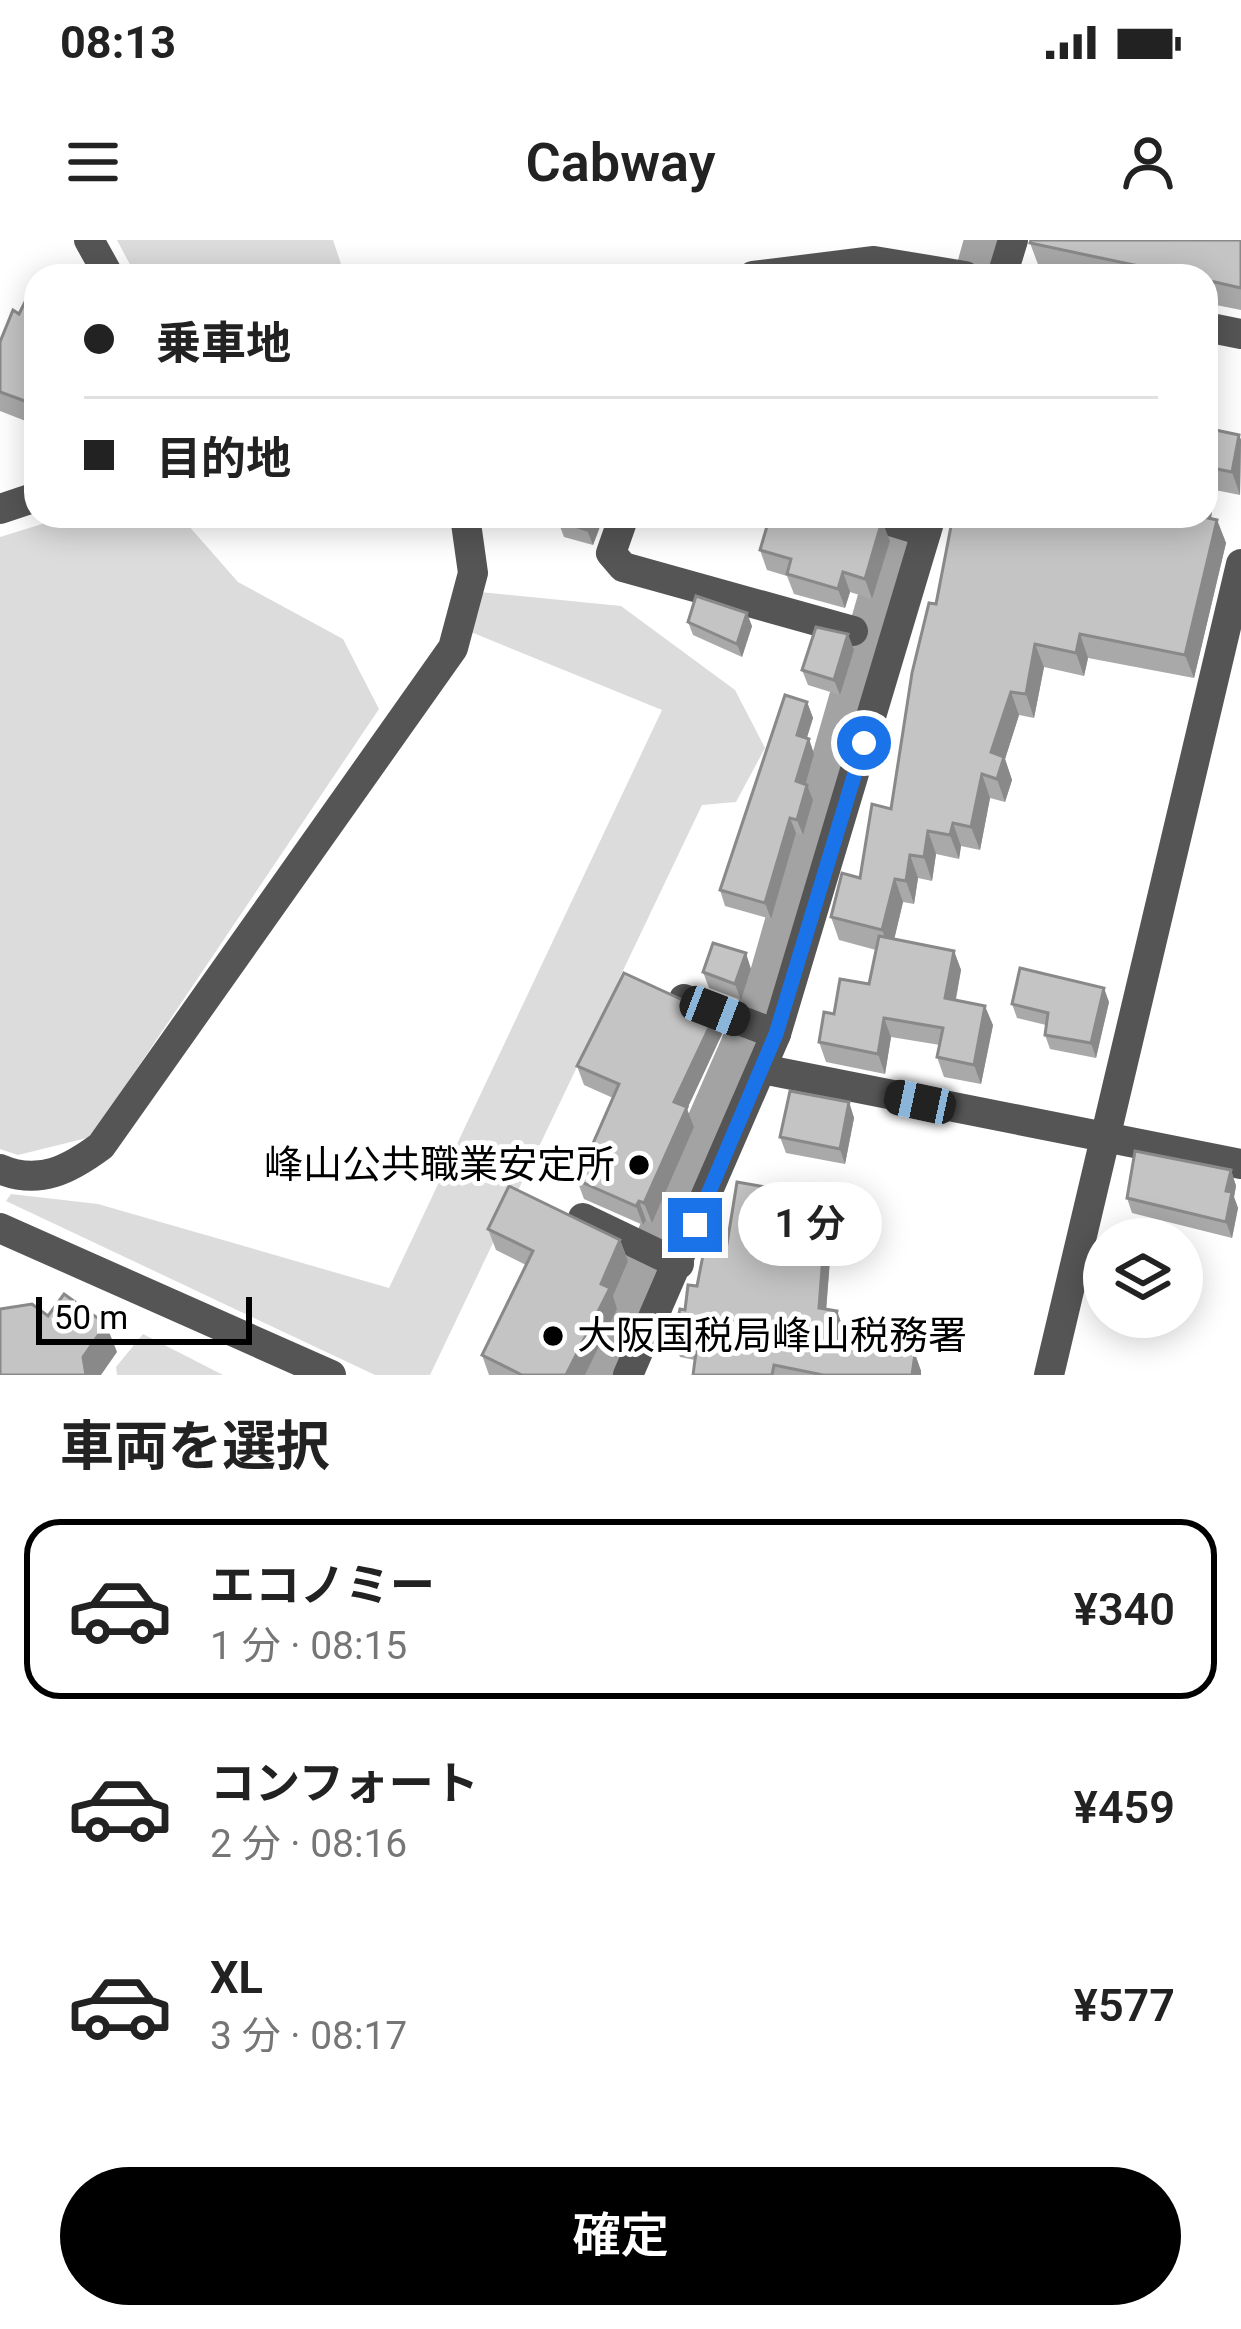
<!DOCTYPE html>
<html lang="ja">
<meta charset="utf-8">
<style>
:root{--surface:#fff;--page:#f2f2f2;--text:#222;--muted:#767676;--line:#e0e0e0;--accent:#000}
body{margin:0;font-family:Roboto,"Noto Sans JP",sans-serif;background:var(--page);color:var(--text);height:100vh;display:flex;flex-direction:column;font-size:45px;white-space:nowrap}
*{box-sizing:border-box;margin:0}
p{font-size:39px;color:var(--muted)}
.icon{flex:none;width:66px;height:66px;fill:none;stroke:currentColor;stroke-width:2;stroke-linecap:round;stroke-linejoin:round}
.map{position:relative;height:1135px;overflow:hidden}
.details{display:flex;flex-direction:column;background:var(--surface);flex:1}
.details>*{flex:none}
.top-card{position:absolute;left:24px;top:24px;width:1194px;height:264px;border-radius:36px;box-shadow:0 6px 30px #0003;display:grid;align-content:center;height:264px;padding:0 60px;background:var(--surface)}
.tools{position:absolute;left:1083px;top:978px;display:grid;gap:24px}
.tools a{display:grid;place-items:center;width:120px;height:120px;border-radius:50%;background:var(--surface);box-shadow:0 6px 30px #0003;font-size:60px}
.scale{position:absolute;left:36px;bottom:30px;width:216px;box-sizing:border-box;padding-left:12px;border:6px solid #000;border-top:0;font-size:33px;line-height:42px;white-space:nowrap;color:#000;-webkit-text-stroke:9px #fff;paint-order:stroke}
.end{position:absolute;width:54px;height:54px;margin:-27px;border:15px solid #1a73e8;background:#fff;box-shadow:0 0 0 6px #fff}
.from{border-radius:50%}
.bubble{position:absolute;height:84px;border-radius:42px;background:var(--surface);box-shadow:0 6px 30px #0003;font-size:39px;font-weight:600;line-height:84px;text-align:center}
.car{position:absolute;width:36px;height:72px;margin:-36px -18px;border-radius:15px;box-shadow:0 0 9px 3px #0007;background:linear-gradient(#222 24%,#8ab4d8 0 40%,#222 0 76%,#8ab4d8 0 86%,#222 0)}
.top-card b{display:flex;align-items:center;gap:42px;height:114px;font-size:45px}
.top-card b+b{border-top:3px solid var(--line)}
.top-card i{width:30px;height:30px;background:var(--text)}
ul{padding:0;list-style:none}
li{display:flex;align-items:center;gap:36px;height:180px;margin:0 24px 18px;padding:0 36px;border:6px solid transparent;border-radius:36px}
li div{flex:1}
li b{display:block;font-size:45px}
li em{font-style:normal;font-weight:600}
li.selected{border-color:var(--accent)}
li>.icon{width:108px;height:108px;stroke-width:1.5}
h2{padding:0 60px;font-size:54px;line-height:144px}
.button{display:flex;gap:24px;margin-top:auto;padding:24px 60px}
.button a{flex:1;height:138px;border-radius:72px;background:var(--accent);color:#fff;font-size:48px;font-weight:600;line-height:138px;text-align:center}
.status{display:flex;justify-content:space-between;align-items:center;height:84px;padding:0 60px;background:var(--surface);direction:ltr}
.status svg{height:33px;fill:currentColor}
header{display:flex;justify-content:space-between;align-items:center;height:156px;padding:0 60px;background:var(--surface);font-size:54px;font-weight:600}
.map>svg:first-child{display:block}
.green{fill:#dcdcdc}
.lines{fill:none;stroke-linecap:round;stroke-linejoin:round}
.river{stroke:#a3a3a3;stroke-width:51}
.minor{stroke:#555;stroke-width:30}
.wall{fill:#a9a9a9}
.shaded-wall{fill:#898989}
.building{fill:#c4c4c4;stroke:#898989;stroke-width:3}
.route{stroke:#1a73e8;stroke-width:15}
.poi-dot{fill:#000;stroke:#fff;stroke-width:4.5}
.labels{text-anchor:middle;dominant-baseline:central;stroke-width:10;stroke-linejoin:round;paint-order:stroke}
.poi-label{font-size:39px;fill:#000;stroke:#fff;text-anchor:end}
</style>
<div class="status"><b>08:13</b><svg viewBox="0 0 49 12"><path d="M0 12V9h3v3zM5 12V6h3v6zM10 12V3h3v9zM15 12V0h3v12zM26 1h20v11H26zM47 4h2v5h-2z"/></svg></div>
<header><svg class="icon" aria-label="menu" viewBox="0 0 24 24"><path d="M4 6h16M4 12h16M4 18h16"/></svg>Cabway<svg class="icon" aria-label="person" viewBox="0 0 24 24"><circle cx="12" cy="8" r="4"/><path d="M4 21q1-7 8-7t8 7"/></svg></header>
<div class="map">
<svg width="1241" height="1135" viewBox="0 0 1241 1135">
<rect width="100%" height="100%" fill="#fff"/>
<!-- green -->
<g class="green">
<path d="M117 0H333L345 36H136Z"/>
<path d="M68 276H180L238 342 343 399 379 469 91 897 18 915 0 909V297Z"/>
<path d="M480 352 621 366 735 450 765 508 736 562 702 565 430 1135H375L6 961 11 954 98 964 389 1048 662 470 466 390Z"/>
<path d="M143 1094 223 1135H117L116 1127Z"/>
</g>
<g class="lines">
<!-- river -->
<g class="river">
<path d="M980 36 990 0"/>
<path d="M602 1135 772 747 907 276"/>
</g>
<!-- minor -->
<g class="minor">
<path d="M89 0 109 36"/>
<path d="M753 36 874 21 965 36"/>
<path d="M1002 36 1013 0"/>
<path d="M1206 87 1241 94"/>
<path d="M0 269 36 257"/>
<path d="M624 276 611 313 623 327 853 391"/>
<path d="M874 276 926 292"/>
<path d="M684 759 776 794"/>
<path d="M762 829 1241 924"/>
<path d="M0 929C39 946 70 929 101 906L453 408 473 333 465 276"/>
<path d="M583 978 679 1024"/>
<path d="M0 988 331 1135"/>
<path d="M628 1135 776 794 931 276"/>
<path d="M1049 1135 1241 324"/>
</g>
</g>
<!-- wall -->
<g class="wall">
<path d="M1241 0V70L1206 63V36H1082L1039 27 1030 3Z"/>
<path d="M36 67V185L0 171V102L19 74Z"/>
<path d="M1206 188 1239 195 1241 200 1240 255 1215 250 1211 278 1217 280 1226 303 1194 438 1088 418 1084 436 1044 427 1034 478 1019 475 1005 519 1012 540 1005 562 990 558 980 610 961 606 959 619 936 614 932 641 918 638 914 664 903 662 894 699 954 711 961 730 956 760 993 785 981 844 944 837 937 817 940 805 891 797 885 834 826 822 819 802 834 774 869 744 876 710 839 700 831 677 860 638 891 569 936 364 1206 276Z"/>
<path d="M559 276H604L593 305 564 297 558 281Z"/>
<path d="M890 301 872 359 850 352 845 368 794 354 787 336 767 330 760 310Z"/>
<path d="M688 382 752 386 742 417 693 395Z"/>
<path d="M854 410 840 455 808 445 802 430Z"/>
<path d="M807 462 813 478 806 498 809 499 814 514 806 544 813 560 803 595 796 593 771 679 725 666 720 650Z"/>
<path d="M751 729 741 760 709 748 703 732Z"/>
<path d="M1109 762 1096 818 1050 809 1045 795 1046 785 1017 778 1012 764Z"/>
<path d="M722 794 687 869 694 887 652 983 646 980 643 985 584 959 577 940 613 858 584 845 577 826Z"/>
<path d="M849 862 854 878 845 924 786 913 780 897Z"/>
<path d="M1231 930 1236 946 1234 957 1238 968 1232 998 1132 973 1127 958Z"/>
<path d="M795 952 800 972 832 993 826 1069 837 1071 843 1088 841 1099 844 1100 846 1105 915 1114 921 1131V1135H693L695 1120 680 1117 673 1100 697 1046 727 1004Z"/>
<path d="M488 989 620 1000 628 1021 613 1056 617 1069 585 1135H489L482 1115 526 1025 496 1010Z"/>
</g>
<!-- shaded-wall -->
<g class="shaded-wall">
<path d="M1239 195 1241 200 1240 255 1232 232Z"/>
<path d="M1207 227 1215 250 1208 300 1199 276H1206Z"/>
<path d="M593 276H604L593 305 587 290Z"/>
<path d="M1217 280 1226 303 1194 438 1185 415Z"/>
<path d="M882 281 890 301 872 359 865 339Z"/>
<path d="M843 332 850 352 845 368 838 349Z"/>
<path d="M747 373 752 386 742 417 737 404Z"/>
<path d="M848 394 854 410 840 455 834 440Z"/>
<path d="M1080 394 1088 418 1084 436 1076 413Z"/>
<path d="M1035 404 1044 427 1034 478 1026 454Z"/>
<path d="M1011 452 1019 475 1005 519 1012 540 1005 562 997 539 991 512Z"/>
<path d="M807 462 813 478 803 511 797 495Z"/>
<path d="M809 499 814 514 802 557 796 541Z"/>
<path d="M982 534 990 558 980 610 971 587Z"/>
<path d="M807 545 813 560 803 595 797 580Z"/>
<path d="M790 578 796 593 771 679 765 663Z"/>
<path d="M953 583 961 606 959 619 950 595Z"/>
<path d="M928 591 936 614 932 641 924 617Z"/>
<path d="M910 615 918 638 914 664 906 641Z"/>
<path d="M895 639 903 662 891 713 882 690Z"/>
<path d="M954 711 961 730 952 777 945 758Z"/>
<path d="M746 713 751 729 741 760 735 744Z"/>
<path d="M1104 748 1109 762 1096 818 1091 803Z"/>
<path d="M985 766 993 785 981 844 974 825Z"/>
<path d="M715 775 722 794 687 869 694 887 652 983 644 963 674 862Z"/>
<path d="M884 778 891 797 885 834 878 814Z"/>
<path d="M849 862 854 878 845 924 840 909Z"/>
<path d="M1231 930 1236 946 1234 957 1238 968 1232 998 1226 982V951Z"/>
<path d="M795 952 801 969 798 987 792 970Z"/>
<path d="M639 961 646 980 643 985 636 966Z"/>
<path d="M826 976 832 993 825 1085 819 1068Z"/>
<path d="M620 1000 628 1021 613 1056 617 1069 585 1135H566Z"/>
<path d="M837 1071 843 1088 838 1115 832 1098Z"/>
<path d="M106 1084 117 1112 101 1135H86L83 1117Z"/>
<path d="M915 1114 921 1131V1135H912Z"/>
</g>
<!-- building -->
<g class="building">
<path d="M1031 0H1241V48L1206 40V36H1186L1030 3Z"/>
<path d="M25 62 36 67V165L0 152V102L13 70 19 74Z"/>
<path d="M1206 188 1239 195 1232 232 1207 227 1206 232Z"/>
<path d="M559 276H593L587 290 558 281Z"/>
<path d="M770 276H869L882 281 865 339 843 332 838 349 787 334 791 319 760 310Z"/>
<path d="M953 276H1199L1217 280 1185 415 1080 394 1076 413 1035 404 1026 454 1011 452 991 512 1004 517 997 539 982 534 971 587 953 583 950 595 928 591 924 617 910 615 906 641 895 639 882 690 831 677 842 633 860 638 872 564 891 569 912 433 929 363 936 364Z"/>
<path d="M696 356 747 373 737 404 688 382Z"/>
<path d="M816 387 848 394 834 440 802 430Z"/>
<path d="M785 455 807 462 797 495 809 499 796 541 807 545 797 580 790 578 765 663 720 650Z"/>
<path d="M879 696 954 711 945 758 985 766 974 825 937 817 943 788 884 778 878 814 819 802 824 772 834 774 840 739 869 744Z"/>
<path d="M713 703 746 713 735 744 703 732Z"/>
<path d="M1020 728 1104 748 1091 803 1045 795 1048 773 1012 764Z"/>
<path d="M624 733 715 775 674 862 687 867 644 963 639 961 636 966 577 940 619 844 577 826Z"/>
<path d="M790 851 849 862 840 909 780 897Z"/>
<path d="M1135 911 1231 930 1226 951 1232 952 1226 982 1127 958Z"/>
<path d="M737 942 795 952 792 970 826 976 819 1068 837 1071 832 1098 844 1100 843 1105 915 1114 912 1135H823L774 1125 772 1135H693L697 1105 673 1100 680 1069 685 1070 688 1045 697 1046 706 1000 727 1004Z"/>
<path d="M509 946 620 1000 601 1044 610 1048 566 1135H522L482 1115 533 1011 488 989Z"/>
<path d="M64 1054 106 1084 83 1117 86 1135H0V1069L32 1064 48 1076Z"/>
</g>
<g class="lines">
<!-- route -->
<path class="route" d="M695 985 776 794 864 503"/>
</g>
<!-- markers -->
<g class="poi-dot">
<circle cx="639" cy="925" r="12"/>
<circle cx="553" cy="1096" r="12"/>
</g>
<g class="labels">
<!-- poi labels -->
<g class="poi-label">
<text x="615" y="925">峰山公共職業安定所</text>
<text x="577" y="1096" text-anchor="start">大阪国税局峰山税務署</text>
</g>
</g>
</svg>
<div class="tools">
<a><svg class="icon" aria-label="layers" viewBox="0 0 24 24"><path d="M12 4l9 5-9 5-9-5zM3 14l9 5 9-5"/></svg></a>
</div>
<div class="scale">50 m</div>
<i class="end from" style="left:864px;top:503px"></i>
<i class="end" style="left:695px;top:985px"></i>
<div class="bubble" style="left:738px;top:942px;width:144px">1 分</div>
<i class="car" style="left:715px;top:771px;rotate:111deg"></i>
<i class="car" style="left:920px;top:862px;rotate:282deg"></i>
<div class="top-card">
<b><i class="from"></i>乗車地</b>
<b><i></i>目的地</b>
</div>
</div>
<section class="details">
<h2>車両を選択</h2>
<ul>
<li class="selected"><svg class="icon" aria-label="car" viewBox="0 0 24 24"><path d="M5 17H2v-5l4-1 3-4h7l3 4 3 1v5h-3M9 17h6M6 11h13"/><circle cx="7" cy="17" r="2"/><circle cx="17" cy="17" r="2"/></svg><div><b>エコノミー</b><p>1 分 · 08:15</p></div><em>¥340</em></li>
<li><svg class="icon" aria-label="car" viewBox="0 0 24 24"><path d="M5 17H2v-5l4-1 3-4h7l3 4 3 1v5h-3M9 17h6M6 11h13"/><circle cx="7" cy="17" r="2"/><circle cx="17" cy="17" r="2"/></svg><div><b>コンフォート</b><p>2 分 · 08:16</p></div><em>¥459</em></li>
<li><svg class="icon" aria-label="car" viewBox="0 0 24 24"><path d="M5 17H2v-5l4-1 3-4h7l3 4 3 1v5h-3M9 17h6M6 11h13"/><circle cx="7" cy="17" r="2"/><circle cx="17" cy="17" r="2"/></svg><div><b>XL</b><p>3 分 · 08:17</p></div><em>¥577</em></li>
</ul>
<div class="button"><a>確定</a></div>
</section>
